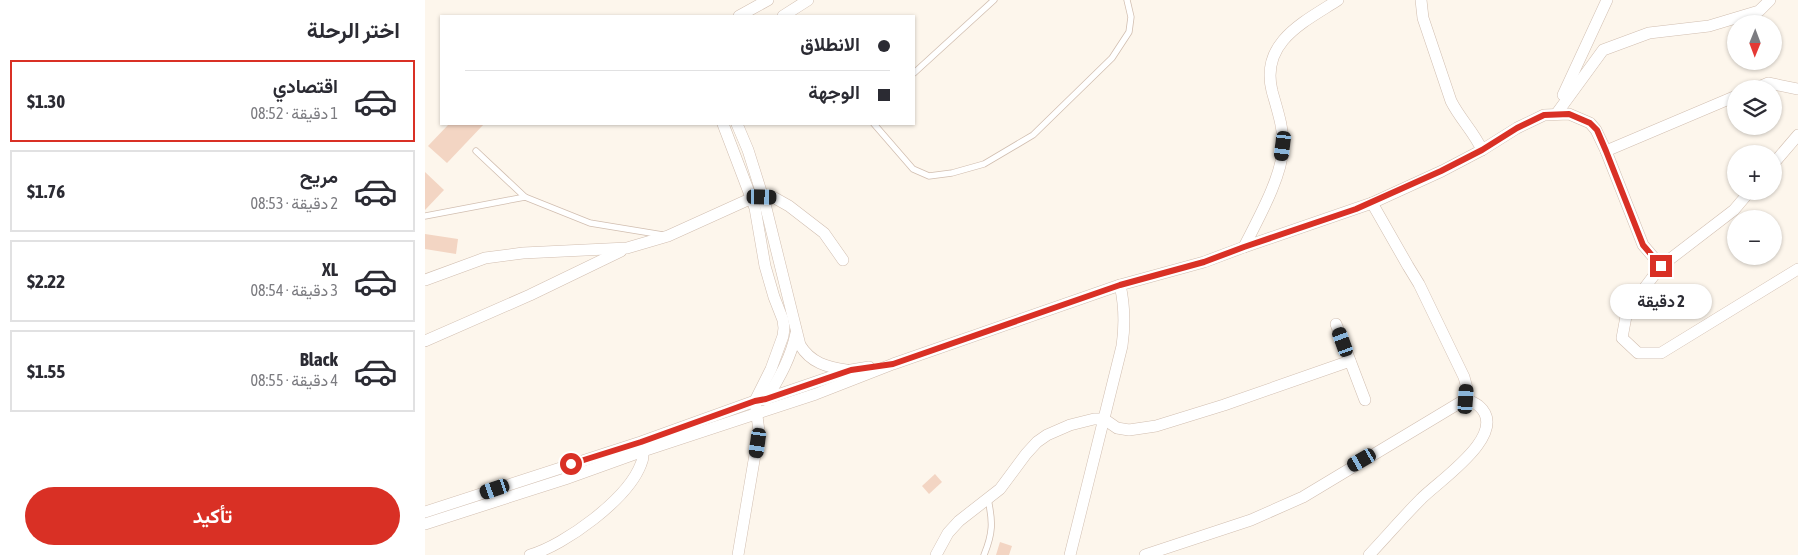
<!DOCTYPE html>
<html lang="ar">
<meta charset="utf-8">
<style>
:root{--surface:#fff;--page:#f2f2f3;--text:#2b2b33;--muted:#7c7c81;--line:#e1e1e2;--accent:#d93025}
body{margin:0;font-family:"Asap Condensed",Vazirmatn,sans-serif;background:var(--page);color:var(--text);direction:rtl;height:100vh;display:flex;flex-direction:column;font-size:19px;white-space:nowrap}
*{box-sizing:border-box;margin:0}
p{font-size:16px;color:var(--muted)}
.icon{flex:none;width:28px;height:28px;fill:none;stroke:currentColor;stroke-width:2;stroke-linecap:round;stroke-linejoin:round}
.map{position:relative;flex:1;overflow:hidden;direction:ltr}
.panel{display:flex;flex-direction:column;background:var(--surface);width:425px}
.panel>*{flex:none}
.banner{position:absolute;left:15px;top:15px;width:475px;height:110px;border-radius:0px;box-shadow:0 1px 4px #0004;direction:rtl;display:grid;align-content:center;height:110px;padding:0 25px;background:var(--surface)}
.needle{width:32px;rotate:181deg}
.fabs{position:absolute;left:1302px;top:15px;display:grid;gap:10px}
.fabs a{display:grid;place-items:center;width:55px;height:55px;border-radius:50%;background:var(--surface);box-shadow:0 1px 4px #0004;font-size:25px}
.end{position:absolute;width:22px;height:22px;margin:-11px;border:6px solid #d93025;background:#fff;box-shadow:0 0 0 2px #fff}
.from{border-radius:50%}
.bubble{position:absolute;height:35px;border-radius:18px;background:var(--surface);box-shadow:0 1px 4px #0004;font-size:16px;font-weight:700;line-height:35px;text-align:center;direction:rtl}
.car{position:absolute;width:15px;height:30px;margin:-15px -8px;border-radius:6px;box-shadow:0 0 4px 1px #0007;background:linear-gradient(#222 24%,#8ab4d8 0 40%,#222 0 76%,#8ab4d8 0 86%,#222 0)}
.banner b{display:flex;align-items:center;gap:18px;height:48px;font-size:19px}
.banner b+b{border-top:1px solid var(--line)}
.banner i{width:12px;height:12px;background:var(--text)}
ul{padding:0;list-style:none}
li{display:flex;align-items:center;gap:15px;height:82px;margin:0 10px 8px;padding:0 15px;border:2px solid var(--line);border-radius:0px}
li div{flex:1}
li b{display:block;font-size:19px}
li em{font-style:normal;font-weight:700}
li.selected{border-color:var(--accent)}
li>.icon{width:45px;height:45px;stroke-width:1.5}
h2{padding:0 25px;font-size:22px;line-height:60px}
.cta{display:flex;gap:10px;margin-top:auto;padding:10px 25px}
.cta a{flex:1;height:58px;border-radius:30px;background:var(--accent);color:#fff;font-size:20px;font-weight:700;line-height:58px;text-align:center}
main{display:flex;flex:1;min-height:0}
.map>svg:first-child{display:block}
.building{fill:#f3d5c3}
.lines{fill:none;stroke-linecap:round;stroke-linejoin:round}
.lane-casing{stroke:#d1beb0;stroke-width:7}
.street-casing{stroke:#d1beb0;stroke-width:12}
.lane{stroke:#fff;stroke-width:5.5}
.street{stroke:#fff;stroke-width:11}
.route{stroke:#d93025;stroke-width:6}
</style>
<main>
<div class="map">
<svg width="1373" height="555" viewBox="0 0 1373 555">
<rect width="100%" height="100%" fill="#fdf6ec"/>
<!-- building -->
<g class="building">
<path d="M24 124H59L22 163 3 146Z"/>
<path d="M0 172 19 190 0 210Z"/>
<path d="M0 234 33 239 31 254 0 249Z"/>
<path d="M510 474 517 482 504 494 497 486Z"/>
<path d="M575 542 587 546 584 555H571Z"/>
</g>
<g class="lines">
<!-- lane casing -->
<g class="lane-casing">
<g id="lane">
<path d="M489 73 569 0"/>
<path d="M449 124 488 169 504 176 527 173 559 164 608 135 687 58 704 32 706 17 702 0"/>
<path d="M51 151 100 197"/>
<path d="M0 216 100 197 165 223 238 235"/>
<path d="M559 555C568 533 568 522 563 499"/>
</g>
</g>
<!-- street casing -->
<g class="street-casing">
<g id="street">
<path d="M996 0 998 18 1026 101C1035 119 1049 132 1057 150"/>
<path d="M314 16 343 0"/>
<path d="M358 16 383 0"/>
<path d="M1329 89 1343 83 1373 89"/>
<path d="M1138 95 1182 0"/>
<path d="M1132 113 1178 50 1224 33 1284 26 1334 11 1345 0"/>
<path d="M298 124 330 208 340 266 349 297 358 320 359 328 358 336 346 369 330 401 334 431 313 555"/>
<path d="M312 124 323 150 340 204 375 345C386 363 402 367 421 370"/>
<path d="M1181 151 1311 96"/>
<path d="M1349 163 1373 135"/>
<path d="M947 203 983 266 994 284 1039 377 1042 388 1041 399"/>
<path d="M819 247C833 219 857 177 858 147 859 129 852 109 847 91 835 42 879 22 913 0"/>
<path d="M1236 266 1309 210 1325 191"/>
<path d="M0 280 60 258 98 253 202 248 243 236 327 198 348 197 364 206 399 233 418 260"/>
<path d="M911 324 940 400"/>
<path d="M0 341 105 295 196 251"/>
<path d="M341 400C354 378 366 358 371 333"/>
<path d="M0 512 216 442 330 401 341 399 426 370 444 367"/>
<path d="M0 524 140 479 218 451 391 394 468 364 695 285 779 262 819 247 947 203 1017 171 1057 150 1092 128 1119 115 1144 114 1165 123 1171 130 1181 151 1218 245 1236 266 1202 311 1197 338 1213 353H1236L1373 269"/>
<path d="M105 555C140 545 203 499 216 464 219 458 218 452 217 445"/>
<path d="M511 555 523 533 534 521 575 489 601 454 612 442 622 435 645 425 669 419H679L692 428 704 430 731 426 799 405 925 361"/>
<path d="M645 555 697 346C700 325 700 307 695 285"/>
<path d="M720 555 826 520 878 497 1041 399"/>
<path d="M944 555C961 537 978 517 996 499 1012 482 1086 434 1054 406 1051 403 1045 401 1041 399"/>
</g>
</g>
<!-- lane -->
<use href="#lane" class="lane"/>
<!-- street -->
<use href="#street" class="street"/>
</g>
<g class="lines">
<!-- route -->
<path class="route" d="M146 464 216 442 330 401 341 399 426 370 468 364 695 285 779 262 819 247 931 209 1016 171 1057 150 1092 128 1119 115 1144 114 1165 123 1172 130 1181 151 1218 245 1236 266"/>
</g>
</svg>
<div class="fabs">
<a><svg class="needle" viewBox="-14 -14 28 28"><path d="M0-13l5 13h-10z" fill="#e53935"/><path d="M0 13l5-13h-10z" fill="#7c7c81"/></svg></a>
<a><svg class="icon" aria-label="layers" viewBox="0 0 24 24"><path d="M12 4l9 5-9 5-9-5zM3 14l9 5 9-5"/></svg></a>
<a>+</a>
<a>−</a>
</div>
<i class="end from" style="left:146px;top:464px"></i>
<i class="end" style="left:1236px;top:266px"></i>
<div class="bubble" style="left:1185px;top:284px;width:102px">2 دقيقة</div>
<i class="car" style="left:858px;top:146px;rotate:187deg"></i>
<i class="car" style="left:337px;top:197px;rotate:91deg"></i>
<i class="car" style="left:918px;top:342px;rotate:340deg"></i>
<i class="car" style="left:1041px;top:399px;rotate:4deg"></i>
<i class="car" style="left:333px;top:443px;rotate:188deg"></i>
<i class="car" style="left:937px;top:460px;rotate:240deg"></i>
<i class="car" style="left:70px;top:489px;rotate:251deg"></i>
<div class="banner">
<b><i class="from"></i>الانطلاق</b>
<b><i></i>الوجهة</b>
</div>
</div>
<section class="panel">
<h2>اختر الرحلة</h2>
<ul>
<li class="selected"><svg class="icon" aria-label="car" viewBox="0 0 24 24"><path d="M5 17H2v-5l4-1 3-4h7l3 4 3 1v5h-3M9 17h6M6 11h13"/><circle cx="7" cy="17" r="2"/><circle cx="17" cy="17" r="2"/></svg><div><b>اقتصادي</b><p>1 دقيقة · 08:52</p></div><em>$1.30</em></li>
<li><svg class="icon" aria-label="car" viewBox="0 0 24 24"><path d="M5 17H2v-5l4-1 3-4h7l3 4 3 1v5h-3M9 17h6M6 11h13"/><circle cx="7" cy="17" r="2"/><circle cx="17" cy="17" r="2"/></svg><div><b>مريح</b><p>2 دقيقة · 08:53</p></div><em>$1.76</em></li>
<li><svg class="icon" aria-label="car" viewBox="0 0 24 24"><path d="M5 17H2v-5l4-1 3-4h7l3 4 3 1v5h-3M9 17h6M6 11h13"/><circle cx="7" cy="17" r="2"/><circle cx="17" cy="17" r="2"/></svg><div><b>XL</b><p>3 دقيقة · 08:54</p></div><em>$2.22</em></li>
<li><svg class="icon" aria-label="car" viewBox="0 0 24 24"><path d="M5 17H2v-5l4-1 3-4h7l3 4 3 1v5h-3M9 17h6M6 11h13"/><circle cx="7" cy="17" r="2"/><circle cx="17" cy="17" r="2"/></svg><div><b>Black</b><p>4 دقيقة · 08:55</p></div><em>$1.55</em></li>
</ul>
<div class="cta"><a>تأكيد</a></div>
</section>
</main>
